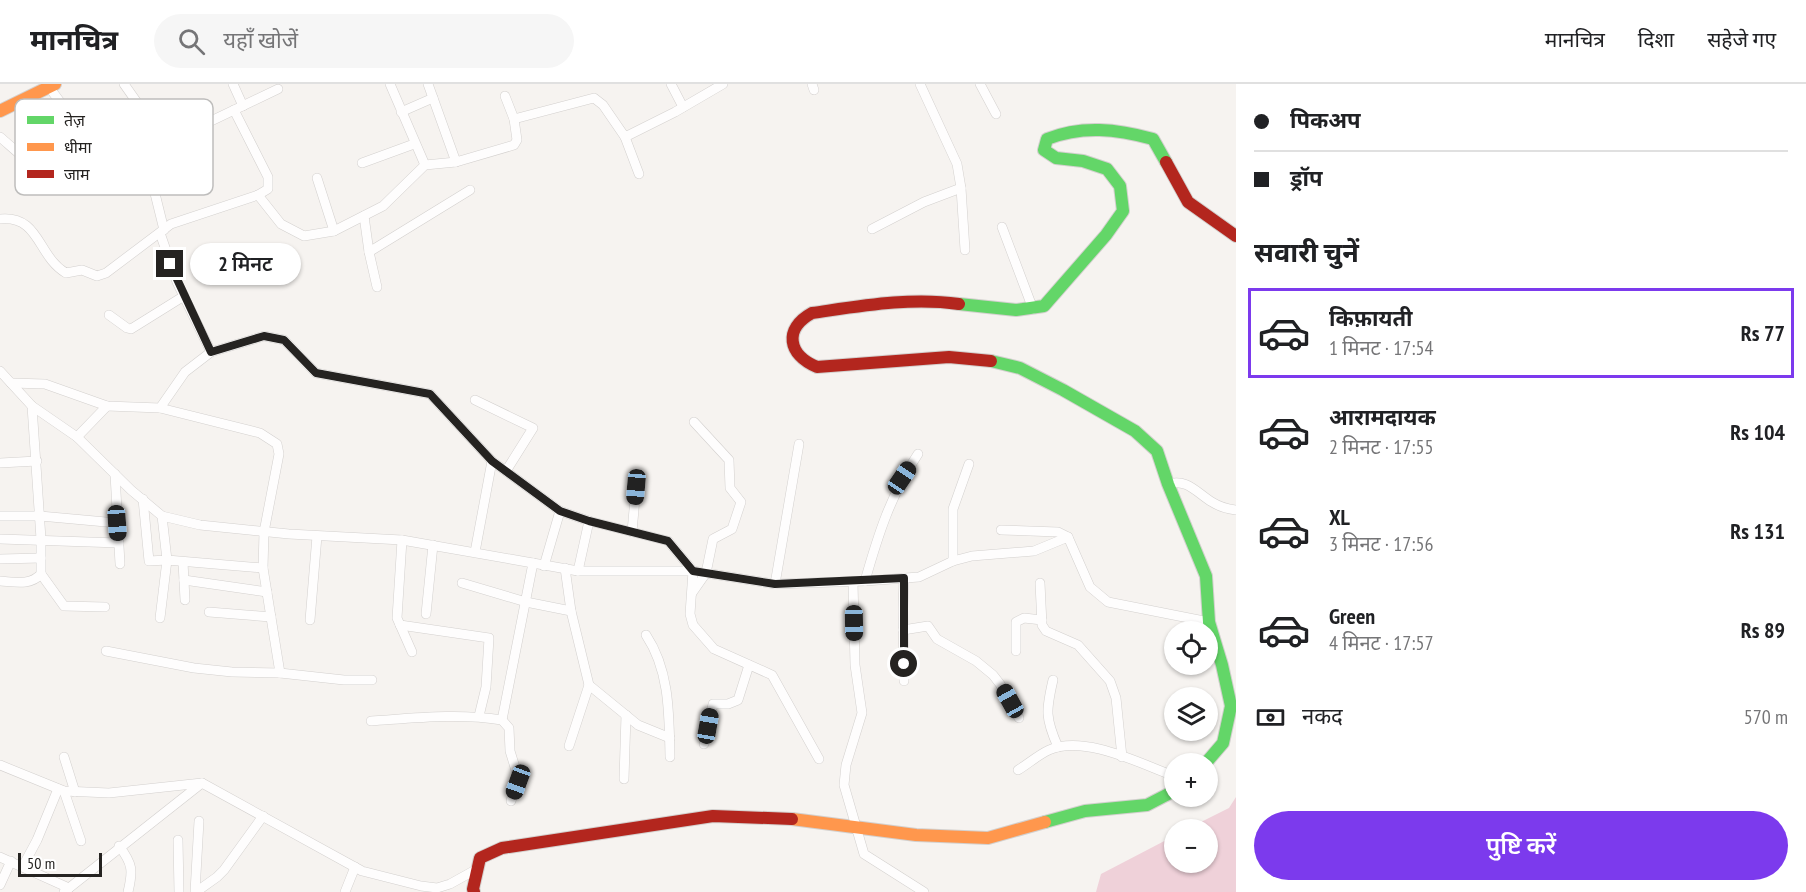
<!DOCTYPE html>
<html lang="hi">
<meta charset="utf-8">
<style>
:root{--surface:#fff;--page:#f6f6f6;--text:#202124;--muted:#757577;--line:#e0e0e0;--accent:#7c3aed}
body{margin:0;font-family:"PT Sans Narrow","Noto Sans Devanagari",sans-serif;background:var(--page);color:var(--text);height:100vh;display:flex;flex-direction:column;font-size:22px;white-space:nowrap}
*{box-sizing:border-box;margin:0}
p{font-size:20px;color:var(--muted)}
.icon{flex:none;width:33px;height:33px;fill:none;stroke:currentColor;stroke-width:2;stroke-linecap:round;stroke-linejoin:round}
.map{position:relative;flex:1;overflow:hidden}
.details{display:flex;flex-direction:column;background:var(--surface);width:570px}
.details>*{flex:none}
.hud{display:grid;align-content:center;height:132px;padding:0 18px;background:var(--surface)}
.controls{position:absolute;left:1164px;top:537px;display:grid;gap:12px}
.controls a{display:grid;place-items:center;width:54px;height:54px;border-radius:50%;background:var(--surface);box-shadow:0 2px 4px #0004;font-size:30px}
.scale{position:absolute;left:18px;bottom:15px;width:84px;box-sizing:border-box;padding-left:6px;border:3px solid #252321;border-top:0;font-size:16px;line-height:21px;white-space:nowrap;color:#252321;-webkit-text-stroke:4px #fff;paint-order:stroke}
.end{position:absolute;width:27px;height:27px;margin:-14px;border:8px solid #252321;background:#fff;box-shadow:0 0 0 3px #fff}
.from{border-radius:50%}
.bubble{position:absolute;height:42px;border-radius:21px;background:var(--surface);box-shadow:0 2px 4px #0004;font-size:20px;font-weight:600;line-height:42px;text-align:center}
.car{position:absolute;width:18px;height:36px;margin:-18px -9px;border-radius:8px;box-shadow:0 0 4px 2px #0007;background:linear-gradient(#222 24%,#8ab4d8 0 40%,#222 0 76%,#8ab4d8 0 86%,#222 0)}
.hud b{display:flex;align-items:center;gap:21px;height:57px;font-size:22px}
.hud b+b{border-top:2px solid var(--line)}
.hud i{width:15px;height:15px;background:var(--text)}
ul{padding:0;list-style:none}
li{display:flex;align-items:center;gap:18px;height:90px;margin:0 12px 9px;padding:0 6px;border:3px solid transparent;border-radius:0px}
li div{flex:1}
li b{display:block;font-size:22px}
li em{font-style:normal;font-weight:600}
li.on{border-color:var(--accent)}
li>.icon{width:54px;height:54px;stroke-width:1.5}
h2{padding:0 18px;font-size:27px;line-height:72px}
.pay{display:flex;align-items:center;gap:15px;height:66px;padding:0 18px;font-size:22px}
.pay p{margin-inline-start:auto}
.primary-button{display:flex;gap:12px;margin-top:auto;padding:12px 18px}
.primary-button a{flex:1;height:69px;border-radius:36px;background:var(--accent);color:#fff;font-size:24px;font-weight:600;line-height:69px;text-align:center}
header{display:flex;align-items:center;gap:36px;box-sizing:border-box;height:84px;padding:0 30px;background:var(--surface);border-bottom:2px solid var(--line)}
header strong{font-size:28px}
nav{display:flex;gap:33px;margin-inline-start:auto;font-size:21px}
.search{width:420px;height:54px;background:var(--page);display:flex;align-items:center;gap:15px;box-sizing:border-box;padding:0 21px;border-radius:33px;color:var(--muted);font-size:22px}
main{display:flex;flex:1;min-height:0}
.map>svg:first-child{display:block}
.green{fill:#efd1d9}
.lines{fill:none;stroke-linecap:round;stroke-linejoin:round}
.street-casing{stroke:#d3d0ce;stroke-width:10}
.fast-casing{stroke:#d3d0ce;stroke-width:14}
.slow-casing{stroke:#d3d0ce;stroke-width:14}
.jam-casing{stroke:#d3d0ce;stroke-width:14}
.street{stroke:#fefdfd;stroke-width:9}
.fast{stroke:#63d668;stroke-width:12}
.slow{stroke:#ff974d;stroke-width:12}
.jam{stroke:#b3261e;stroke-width:12}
.route{stroke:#252321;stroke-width:8}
.key{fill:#fff;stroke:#bebdbc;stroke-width:1.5}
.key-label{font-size:16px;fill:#252321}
</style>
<header>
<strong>मानचित्र</strong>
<div class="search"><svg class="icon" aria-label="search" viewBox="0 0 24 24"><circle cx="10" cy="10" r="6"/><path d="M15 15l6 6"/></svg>यहाँ खोजें</div>
<nav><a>मानचित्र</a><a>दिशा</a><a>सहेजे गए</a></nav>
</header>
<main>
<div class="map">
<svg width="1236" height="808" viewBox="0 0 1236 808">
<rect width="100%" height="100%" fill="#f6f3f0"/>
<!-- green -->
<path class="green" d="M1236 713V808H1096L1101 790 1174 752V778H1208V746L1187 745 1229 724Z"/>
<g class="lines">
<!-- street casing -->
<g class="street-casing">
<g id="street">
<path d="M124 0 148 34"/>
<path d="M233 0 243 22"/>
<path d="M390 0 425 81"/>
<path d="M428 0 456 78 514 61 517 56 514 35 505 12"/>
<path d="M671 0 683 23"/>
<path d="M812 0 814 6"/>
<path d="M920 0 957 80 961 104 965 166"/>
<path d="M980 0 996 30"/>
<path d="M49 3 109 84"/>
<path d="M21 18 43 67"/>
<path d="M234 26 268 93V105L258 111"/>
<path d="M401 28 433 14"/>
<path d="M514 35 594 14 603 21 625 53 675 28 723 0"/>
<path d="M0 53C12 63 31 82 45 87 70 96 96 88 119 81L278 5"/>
<path d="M625 53 639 90"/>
<path d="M92 60 140 23"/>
<path d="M145 69 164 146"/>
<path d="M362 79 414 60"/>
<path d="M317 94 334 147"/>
<path d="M364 132 369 168 470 106"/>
<path d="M0 135C40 131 37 172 66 189L82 186 97 192 106 189 171 140 258 111 281 140 304 152 334 147 383 122 425 81 456 78"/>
<path d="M1002 143 1033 225"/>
<path d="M872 145 924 118 961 104"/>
<path d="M160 149 177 198 211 268"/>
<path d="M369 168 377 203"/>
<path d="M109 231 127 244 131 245 184 212"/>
<path d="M0 287 32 322 77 353 131 406 162 432 200 441 289 450 402 456 578 487H693L775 500 865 497 919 493 953 477 972 472 1034 467 1068 453 1090 503 1108 518 1209 538"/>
<path d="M11 299 45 300 107 322 160 324 185 288 211 268 264 252 284 256 316 289 430 310 492 377 560 427 589 437 668 457 693 487 690 530 693 541 714 565 772 591 819 675"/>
<path d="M475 316 533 344 506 387"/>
<path d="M160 324 260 349 277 360 279 370 264 448 263 484 280 589 344 596H372"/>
<path d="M77 353 107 322"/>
<path d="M0 379 37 377"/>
<path d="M115 390 120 480"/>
<path d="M1168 400C1187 394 1197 409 1212 418 1220 423 1227 425 1236 426"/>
<path d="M143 415 149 477 167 476 162 432"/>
<path d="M0 432H40L117 439"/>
<path d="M1001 446 1058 448 1068 453"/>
<path d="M632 448 636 403"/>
<path d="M0 455 119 459"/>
<path d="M402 456 397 534 412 568"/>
<path d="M475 468 492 377"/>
<path d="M0 475 41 474"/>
<path d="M953 477V425L969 380"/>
<path d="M183 478 185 516"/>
<path d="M544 482 560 427"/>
<path d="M565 484 571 527 589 601 638 641 670 654"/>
<path d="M578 487 589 437"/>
<path d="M41 490 64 522 105 523"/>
<path d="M184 496 267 508"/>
<path d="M0 497C15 498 30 502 41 490V455L32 322"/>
<path d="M865 497C878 451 891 410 918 370"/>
<path d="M853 498 855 581 862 629 846 681 844 701 864 770 924 808"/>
<path d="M462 499 526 518 571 527"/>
<path d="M1040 499 1042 541 1046 547 1078 561 1110 597 1116 614 1122 673"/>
<path d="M775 500 799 360"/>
<path d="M692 509 706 489 713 455 732 445 741 418 730 404 729 376 694 338"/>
<path d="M209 528 271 533"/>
<path d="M426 530 433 461"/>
<path d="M160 534 167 476 263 484"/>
<path d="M310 536 317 452"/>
<path d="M400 541 489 554 486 603 479 632"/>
<path d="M903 546 928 542 937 555 976 577 993 591 1000 600 1019 634"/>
<path d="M646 551C670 587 669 631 670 673"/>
<path d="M106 567 194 584 232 588 280 589"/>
<path d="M1016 567V538L1024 534 1042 536"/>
<path d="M1053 596C1046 626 1045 634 1058 663"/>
<path d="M904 597 903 525 904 494"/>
<path d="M502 636 509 644 510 667 518 693 511 717"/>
<path d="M371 637C415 634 459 629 502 636L533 479"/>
<path d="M704 660 713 620H728L738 616 749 581"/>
<path d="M569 662 589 601"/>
<path d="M64 673 75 708"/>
<path d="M0 681 64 707 109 709 202 699 362 787 421 802 437 804 450 800 477 785"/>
<path d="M1018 686C1028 680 1038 671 1049 666 1084 650 1141 680 1174 692"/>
<path d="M624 695 626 631"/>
<path d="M64 707 81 757"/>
<path d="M178 756 179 808"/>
<path d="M119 762C133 780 133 787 128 808"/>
<path d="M0 773 69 804"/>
<path d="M23 782 37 756 58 705"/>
<path d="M0 801 11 777"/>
<path d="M64 808 202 699"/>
<path d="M195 808 199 737"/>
<path d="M196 808 217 793 224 786 263 732"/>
<path d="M345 808 355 783"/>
</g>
</g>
<!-- fast casing -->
<g class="fast-casing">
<g id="fast">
<path d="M959 220 1016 226 1044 222 1106 151 1123 127 1120 102 1107 85 1083 77 1056 74 1044 66 1047 55C1082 41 1117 45 1153 55L1166 78"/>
<path d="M991 277 1020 284 1063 306 1135 347 1157 367 1168 400 1206 492 1209 538 1222 581 1231 622 1223 659 1205 680"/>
<path d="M1045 738 1085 727 1147 721 1174 707"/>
</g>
</g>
<!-- slow casing -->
<g class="slow-casing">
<g id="slow">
<path d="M0 27 55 0"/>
<path d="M792 735 916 751 988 754 1045 738"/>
</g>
</g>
<!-- jam casing -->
<g class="jam-casing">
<g id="jam">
<path d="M1166 78 1188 118 1236 152"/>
<path d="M959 220C910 213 861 222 812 229 783 245 788 271 817 283L949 273 991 277"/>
<path d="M474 808 473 805 480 774 502 764 713 732 792 735"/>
</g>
</g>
<!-- street -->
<use href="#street" class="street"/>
<!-- fast -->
<use href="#fast" class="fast"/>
<!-- slow -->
<use href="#slow" class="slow"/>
<!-- jam -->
<use href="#jam" class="jam"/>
</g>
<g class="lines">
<!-- route -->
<path class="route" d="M170 180 211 268 264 252 284 256 316 289 430 310 492 377 560 427 589 437 668 457 693 487 775 500 904 494V580"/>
</g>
<!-- legend -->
<rect x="15" y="15" width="198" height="96" rx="9" class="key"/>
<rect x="27" y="32" width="27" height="8" fill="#63d668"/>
<rect x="27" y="59" width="27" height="8" fill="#ff974d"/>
<rect x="27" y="86" width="27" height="8" fill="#b3261e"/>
<g class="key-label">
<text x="64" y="42">तेज़</text>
<text x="64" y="69">धीमा</text>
<text x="64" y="96">जाम</text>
</g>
</svg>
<div class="controls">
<a><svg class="icon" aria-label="locate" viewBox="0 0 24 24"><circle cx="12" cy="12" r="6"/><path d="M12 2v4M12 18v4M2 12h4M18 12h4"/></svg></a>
<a><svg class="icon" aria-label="layers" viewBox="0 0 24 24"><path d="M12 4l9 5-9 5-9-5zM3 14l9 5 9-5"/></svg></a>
<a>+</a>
<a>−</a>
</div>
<div class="scale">50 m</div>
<i class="end from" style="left:904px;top:580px"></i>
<i class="end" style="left:170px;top:180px"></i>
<div class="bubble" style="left:190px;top:159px;width:111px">2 मिनट</div>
<i class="car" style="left:902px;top:394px;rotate:34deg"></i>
<i class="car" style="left:636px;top:403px;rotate:185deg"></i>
<i class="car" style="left:117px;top:439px;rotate:176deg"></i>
<i class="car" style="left:854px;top:539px;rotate:179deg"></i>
<i class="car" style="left:1010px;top:617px;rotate:331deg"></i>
<i class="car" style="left:708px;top:642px;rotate:10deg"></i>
<i class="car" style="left:518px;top:698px;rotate:200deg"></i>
</div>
<section class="details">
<div class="hud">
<b><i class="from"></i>पिकअप</b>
<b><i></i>ड्रॉप</b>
</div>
<h2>सवारी चुनें</h2>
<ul>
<li class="on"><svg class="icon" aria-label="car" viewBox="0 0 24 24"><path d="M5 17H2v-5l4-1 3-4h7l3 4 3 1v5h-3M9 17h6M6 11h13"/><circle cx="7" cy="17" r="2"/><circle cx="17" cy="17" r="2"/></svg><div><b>किफ़ायती</b><p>1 मिनट · 17:54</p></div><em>Rs 77</em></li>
<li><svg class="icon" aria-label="car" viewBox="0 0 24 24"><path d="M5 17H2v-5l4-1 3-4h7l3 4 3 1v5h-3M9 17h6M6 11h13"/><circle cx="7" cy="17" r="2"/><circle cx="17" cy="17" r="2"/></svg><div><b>आरामदायक</b><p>2 मिनट · 17:55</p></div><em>Rs 104</em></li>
<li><svg class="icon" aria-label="car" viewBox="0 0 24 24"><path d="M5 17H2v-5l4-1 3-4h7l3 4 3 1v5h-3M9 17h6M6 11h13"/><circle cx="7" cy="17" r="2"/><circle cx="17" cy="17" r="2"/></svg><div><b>XL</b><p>3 मिनट · 17:56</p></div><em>Rs 131</em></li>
<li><svg class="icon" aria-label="car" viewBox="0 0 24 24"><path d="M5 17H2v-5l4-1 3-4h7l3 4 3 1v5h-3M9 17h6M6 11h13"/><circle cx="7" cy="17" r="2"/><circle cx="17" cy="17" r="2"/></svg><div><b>Green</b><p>4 मिनट · 17:57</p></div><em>Rs 89</em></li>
</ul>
<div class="pay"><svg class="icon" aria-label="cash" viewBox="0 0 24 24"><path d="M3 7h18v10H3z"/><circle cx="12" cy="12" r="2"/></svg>नकद<p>570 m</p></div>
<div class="primary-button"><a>पुष्टि करें</a></div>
</section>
</main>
